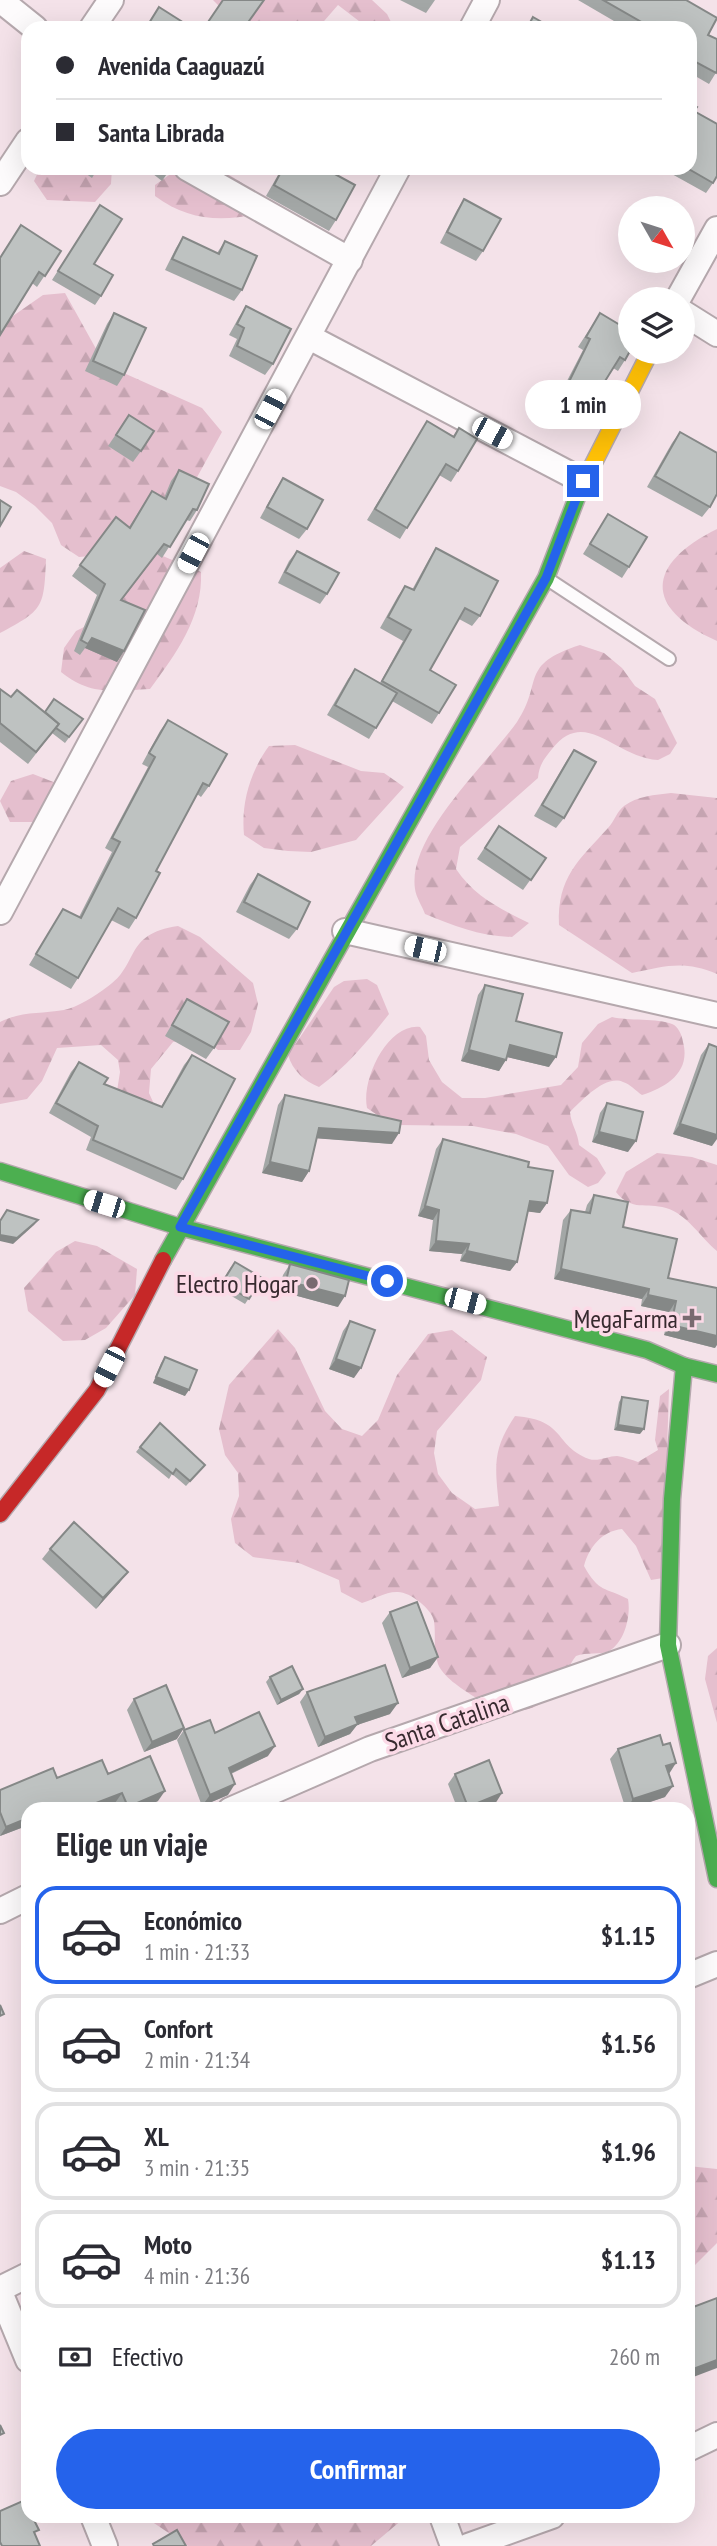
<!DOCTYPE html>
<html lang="es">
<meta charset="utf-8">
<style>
:root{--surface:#fff;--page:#f7f7f7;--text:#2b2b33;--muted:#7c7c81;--line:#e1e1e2;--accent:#2563eb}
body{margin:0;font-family:"PT Sans Narrow",sans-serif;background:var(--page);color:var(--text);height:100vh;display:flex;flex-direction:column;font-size:26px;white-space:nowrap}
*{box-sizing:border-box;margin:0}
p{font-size:23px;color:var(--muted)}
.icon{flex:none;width:38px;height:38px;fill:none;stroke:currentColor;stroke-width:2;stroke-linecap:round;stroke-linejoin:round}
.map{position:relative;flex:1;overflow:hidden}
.panel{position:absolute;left:21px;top:1802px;width:674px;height:721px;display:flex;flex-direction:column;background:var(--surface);border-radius:21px;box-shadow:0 7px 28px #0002}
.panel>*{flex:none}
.top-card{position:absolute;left:21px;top:21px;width:676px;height:154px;border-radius:21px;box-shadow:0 7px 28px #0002;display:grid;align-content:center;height:154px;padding:0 35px;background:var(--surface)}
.needle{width:46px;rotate:129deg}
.controls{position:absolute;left:618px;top:196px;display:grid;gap:14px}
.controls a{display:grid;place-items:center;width:77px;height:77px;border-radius:50%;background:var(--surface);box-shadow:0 7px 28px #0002;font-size:35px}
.end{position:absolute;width:32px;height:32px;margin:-16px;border:9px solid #2563eb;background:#fff;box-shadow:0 0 0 4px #fff}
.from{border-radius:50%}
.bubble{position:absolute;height:49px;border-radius:24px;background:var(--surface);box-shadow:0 7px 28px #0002;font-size:23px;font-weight:700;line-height:49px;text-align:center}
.car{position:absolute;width:21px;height:42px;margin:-21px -10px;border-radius:9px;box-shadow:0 0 5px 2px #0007;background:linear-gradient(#fff 24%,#345 0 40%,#fff 0 76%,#345 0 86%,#fff 0)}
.top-card b{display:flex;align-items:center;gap:24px;height:66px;font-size:26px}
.top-card b+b{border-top:2px solid var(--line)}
.top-card i{width:18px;height:18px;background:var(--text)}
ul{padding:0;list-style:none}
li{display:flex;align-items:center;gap:21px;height:98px;margin:0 14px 10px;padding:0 21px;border:4px solid var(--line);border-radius:21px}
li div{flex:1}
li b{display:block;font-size:26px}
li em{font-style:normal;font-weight:700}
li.on{border-color:var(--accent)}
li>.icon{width:63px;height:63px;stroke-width:1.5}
h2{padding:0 35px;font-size:32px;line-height:84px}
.pay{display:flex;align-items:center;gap:18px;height:77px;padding:0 35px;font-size:26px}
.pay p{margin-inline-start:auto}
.action{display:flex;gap:14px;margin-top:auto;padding:14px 35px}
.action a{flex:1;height:80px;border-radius:42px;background:var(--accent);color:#fff;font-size:28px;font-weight:700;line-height:80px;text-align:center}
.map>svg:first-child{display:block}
.forest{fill:url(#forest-firs)}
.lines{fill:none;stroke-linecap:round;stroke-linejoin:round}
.lane-casing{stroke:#b5a8ad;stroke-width:16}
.street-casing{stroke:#b5a8ad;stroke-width:28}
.fast-casing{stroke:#b5a8ad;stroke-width:19}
.slow-casing{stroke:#b5a8ad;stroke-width:19}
.jam-casing{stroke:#b5a8ad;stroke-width:19}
.lane{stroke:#fdfbfc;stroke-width:12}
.street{stroke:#fdfbfc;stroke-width:24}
.fast{stroke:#4caf50;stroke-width:16}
.slow{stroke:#ffc107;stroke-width:16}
.jam{stroke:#c62828;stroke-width:16}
.wall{fill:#a3a7a6}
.shaded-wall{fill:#858887}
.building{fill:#bec2c1;stroke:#858887;stroke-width:2}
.route{stroke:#2563eb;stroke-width:9}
.poi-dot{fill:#796a70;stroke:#fcdae7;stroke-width:2.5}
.labels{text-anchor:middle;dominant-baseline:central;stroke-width:7;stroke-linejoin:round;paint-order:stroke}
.poi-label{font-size:26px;fill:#372a2f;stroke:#fcdae7;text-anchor:end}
.street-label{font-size:26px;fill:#372a2f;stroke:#fcdae7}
</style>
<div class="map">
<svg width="717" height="2546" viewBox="0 0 717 2546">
<defs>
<pattern id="forest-firs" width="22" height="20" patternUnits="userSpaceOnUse" patternTransform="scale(1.75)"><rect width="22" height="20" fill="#e5bfce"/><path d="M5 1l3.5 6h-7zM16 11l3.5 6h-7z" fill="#c5a4b1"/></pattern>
</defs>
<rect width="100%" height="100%" fill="#f4e2e9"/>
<!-- forest -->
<g class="forest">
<path d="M213 0H372L387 14 394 28H368L338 5 318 28H231L222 9Z"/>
<path d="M40 168H112L111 184 95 202 47 200 34 181Z"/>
<path d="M179 168C222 168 226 170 260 197L258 214C219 222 187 220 155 196V185Z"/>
<path d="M65 293 100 356 117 370 202 408 222 432 196 479 103 555 79 557 61 545 52 523 35 506 16 492 0 486V325L43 295Z"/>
<path d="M717 529V641C643 608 646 564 717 529Z"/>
<path d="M24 551 46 559C44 608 43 610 0 633V568Z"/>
<path d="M158 554 201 572C203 617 176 654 150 689 114 691 91 696 61 672L64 648 76 631 98 620 136 562Z"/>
<path d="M580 645 604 653 622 668 635 686 655 699 677 743 670 754 658 760C615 758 586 706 552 749 544 759 539 765 538 778L460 847 456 869C475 897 499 908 529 923L512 937C479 936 454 926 425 914 422 906 416 897 415 889 407 836 488 763 517 722 544 682 518 665 580 645Z"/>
<path d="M295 745 361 771 384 773 404 787 356 840 311 852 288 851 264 848 244 835C241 803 250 772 269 746Z"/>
<path d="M33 774 56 783 33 822H10L0 801 11 781Z"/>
<path d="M671 793 717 798V974C684 960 666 966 632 973L559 925C557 877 579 860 608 828 614 822 617 811 624 806 637 796 655 795 671 793Z"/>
<path d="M178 926 200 937 253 983 258 1004 251 1032 240 1050H218L201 1036 173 1042 151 1069 149 1093 154 1104 163 1112 114 1110 120 1072 118 1060 101 1045 57 1048 42 1081 27 1099 0 1104V1022C22 1011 41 1014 64 1010 78 1007 95 996 107 987 140 965 123 934 178 926Z"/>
<path d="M367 979 377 985 389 1014C368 1041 346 1067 319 1087 304 1081 293 1071 288 1055L334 987 344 981Z"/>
<path d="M612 1017C628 1021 658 1018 672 1024 678 1026 682 1035 683 1042 691 1072 667 1087 642 1095 636 1091 630 1084 623 1082 606 1074 581 1101 570 1112 571 1125 578 1132 579 1145L597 1158 606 1173 598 1183 588 1187 569 1175 548 1146 516 1134 473 1126 399 1125 386 1121 367 1108C361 1079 388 1023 420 1027L426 1036 429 1060 442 1082 462 1098H485L561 1085 578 1067 582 1043 598 1024Z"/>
<path d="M657 1153 692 1157 717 1165V1251C701 1238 687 1214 666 1208 646 1202 632 1212 616 1192L626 1172Z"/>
<path d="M75 1241 97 1246 137 1269 135 1295 106 1328 85 1340 63 1341 28 1311 24 1288 56 1252Z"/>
<path d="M278 1329 295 1348 325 1411 342 1429 362 1436 378 1420 397 1375 428 1334 452 1330 487 1357 481 1380 437 1431 434 1453 438 1474 452 1493 475 1509 499 1506C495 1466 492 1450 515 1416 567 1420 553 1445 589 1459 598 1462 608 1456 617 1456 624 1457 632 1460 638 1462L658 1450 655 1440 660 1396 669 1389 663 1578 651 1580 636 1546 622 1529C602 1531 589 1547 584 1566 599 1593 605 1587 628 1599 631 1615 625 1642 609 1651 601 1655 586 1652 576 1656 568 1665 569 1674 562 1684 535 1718 507 1717 473 1696 461 1688 443 1677 438 1664 433 1649 436 1635 434 1621 432 1609 410 1592 398 1592 387 1591 372 1600 362 1603L341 1592 339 1580 299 1563 253 1557 235 1543 231 1519 239 1496 238 1473 225 1455 219 1429 229 1385Z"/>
<path d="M717 1648V1723L705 1679 708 1656Z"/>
<path d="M688 2166 717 2169V2243L688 2272Z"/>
<path d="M400 2516 403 2519 371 2546H188L145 2517Z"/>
</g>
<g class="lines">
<!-- lane casing -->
<g class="lane-casing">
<path id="lane" d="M549 580 669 659"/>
</g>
<!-- street casing -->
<g class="street-casing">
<g id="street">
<path d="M0 0 35 28"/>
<path d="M92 28 111 0"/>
<path d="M472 28 487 0"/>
<path d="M187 168 350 260"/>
<path d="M0 183 28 141"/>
<path d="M678 299 717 229"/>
<path d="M682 312 717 334"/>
<path d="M309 337 583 481"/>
<path d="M0 912 398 168"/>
<path d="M345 931 717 1015"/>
<path d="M230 1810 370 1749 668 1645"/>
<path d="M0 1911 28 1897"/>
<path d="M688 1976 717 1964"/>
<path d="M0 2289 28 2275"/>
<path d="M0 2292 28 2360"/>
<path d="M688 2449 717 2435"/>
<path d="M93 2516 105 2546"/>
<path d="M442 2516 453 2546"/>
<path d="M468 2546 552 2516"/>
</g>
</g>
<!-- fast casing -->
<g class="fast-casing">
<g id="fast">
<path d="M0 1171 180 1227 647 1350 684 1366 717 1374"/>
<path d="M163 1260 546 578 579 492"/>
<path d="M684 1366 672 1499 668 1645 717 1879"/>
</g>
</g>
<!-- slow casing -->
<g class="slow-casing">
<path id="slow" d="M579 492 650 352"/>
</g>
<!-- jam casing -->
<g class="jam-casing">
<path id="jam" d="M0 1514 97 1390 163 1260"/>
</g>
<!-- lane -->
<use href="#lane" class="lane"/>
<!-- street -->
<use href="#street" class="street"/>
<!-- fast -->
<use href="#fast" class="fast"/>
<!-- slow -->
<use href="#slow" class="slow"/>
<!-- jam -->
<use href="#jam" class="jam"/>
</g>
<!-- wall -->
<g class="wall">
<path d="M400 0H435L426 13Z"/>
<path d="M578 0H686L708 35 717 71 709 84 690 73V28H626Z"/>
<path d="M694 111 713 183 706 193 661 168H690Z"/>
<path d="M78 168H98L92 178Z"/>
<path d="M150 168H171L162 181 148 170Z"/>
<path d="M282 168H324L336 220 329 231 266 196Z"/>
<path d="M464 199 483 251 476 261 440 243 457 210Z"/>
<path d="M94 214V264L101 296 95 305 52 280Z"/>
<path d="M21 225 61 251 37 287 32 283 0 335V257Z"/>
<path d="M183 237 217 253 225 241 242 290 234 301 165 270 176 248Z"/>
<path d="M246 306 273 364 265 375 229 356 237 339 229 335 239 317Z"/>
<path d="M114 313 124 375 117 386 85 371 107 324Z"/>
<path d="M600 313 625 360 618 371 613 368 579 420 554 406 583 350 578 347Z"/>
<path d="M129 415 141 451 133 462 108 446Z"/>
<path d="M427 421 453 436 459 428 458 471 451 482 439 475 400 539 367 520Z"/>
<path d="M680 432 710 507 702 517 647 487 672 443Z"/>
<path d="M179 470 197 510 190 521 186 520 162 558 157 554 121 601 124 651 117 662 85 648 80 655 74 651 97 595 72 576 80 565 129 527 152 491 164 498 171 481Z"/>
<path d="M283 478 307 529 299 539 260 518 276 489Z"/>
<path d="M608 514 629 567 622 578 583 554Z"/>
<path d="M436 548 480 616 472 626 459 619 430 670 439 713 432 724 392 701 369 739 327 715 348 679 355 669 380 683 403 641 380 628 398 596 405 586 412 590 429 559Z"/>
<path d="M297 551 327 594 320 604 278 583 289 561Z"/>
<path d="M0 689 11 697 45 712 83 719 65 743 52 733 28 764 0 742Z"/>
<path d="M168 720 209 786 201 797 197 794 156 871 136 918 129 929 111 920 78 978 71 989 29 965 63 909 79 917 112 852 105 848 148 767 142 764 160 731Z"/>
<path d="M574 750 564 818 556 828 534 816 567 760Z"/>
<path d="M499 826 546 858 523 890 477 859Z"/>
<path d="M258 874 297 929 289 939 236 912 250 885Z"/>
<path d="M485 985 516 1021 549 1067 507 1057 499 1071 461 1061 478 995Z"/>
<path d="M187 999 214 1048 206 1059 165 1036Z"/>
<path d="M709 1044 712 1146 673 1134 701 1055Z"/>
<path d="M192 1055 183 1179 176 1190 86 1150 91 1137 49 1113 71 1072 79 1062 104 1084 161 1107 184 1065Z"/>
<path d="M285 1095 392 1144 317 1138 309 1171 302 1182 262 1173 278 1105Z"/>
<path d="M607 1103 628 1152 592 1142 600 1113Z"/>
<path d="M443 1139 528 1167 547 1203 540 1213 528 1211 517 1262 510 1271 460 1261 462 1254 429 1251 433 1220 418 1216 436 1149Z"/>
<path d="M594 1195 668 1278 715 1348 664 1335 669 1312 641 1306 642 1299 554 1279 563 1220 571 1210 585 1212 587 1205Z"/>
<path d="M290 1264 338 1307 279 1291 283 1275Z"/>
<path d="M231 1267 262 1278 245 1304 218 1288Z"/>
<path d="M350 1321 354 1378 329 1369 343 1331Z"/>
<path d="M165 1357 185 1396 153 1383 161 1363Z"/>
<path d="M622 1397 640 1434 614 1430 619 1402Z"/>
<path d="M140 1447 205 1465 186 1486 172 1474 169 1479 136 1452Z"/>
<path d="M50 1549 120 1582 96 1609 42 1559Z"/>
<path d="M390 1612 438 1657 430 1668 402 1678 382 1623Z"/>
<path d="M270 1677 303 1689 299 1694 277 1705 266 1682Z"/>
<path d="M307 1692 390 1714 357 1725 350 1734 318 1747 300 1702Z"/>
<path d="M134 1699 177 1739 144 1752 127 1710Z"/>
<path d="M184 1730 215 1733 268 1756 231 1774 228 1795 202 1806 177 1740Z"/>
<path d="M618 1749 669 1774 665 1797 626 1810 610 1759Z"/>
<path d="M108 1774 158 1801 137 1810H118L115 1803 98 1810H28V1835L24 1837 21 1828 0 1836V1790L57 1778Z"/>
<path d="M455 1774 495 1804 481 1810H458L448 1784Z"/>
</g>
<!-- shaded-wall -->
<g class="shaded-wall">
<path d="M92 638 124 651 117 662 85 648 80 655Z"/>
<path d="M510 1045 556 1057 549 1067 503 1056Z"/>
<path d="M469 1050 506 1060 499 1071 461 1061Z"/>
<path d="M680 1124 717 1135V1139L712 1146 673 1134Z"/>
<path d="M319 1128 399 1133 392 1144 312 1138Z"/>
<path d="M599 1132 636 1141 628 1152 592 1142Z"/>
<path d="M270 1162 309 1171 302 1182 262 1173Z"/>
<path d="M530 1201 547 1203 540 1213 523 1211Z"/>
<path d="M425 1206 439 1210 433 1220 418 1216Z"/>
<path d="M38 1220 34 1225 13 1244 0 1241V1235Z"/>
<path d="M436 1241 469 1244 462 1254 429 1251Z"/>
<path d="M467 1251 517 1262 510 1271 460 1261Z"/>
<path d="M561 1269 649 1289 642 1299 554 1279Z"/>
<path d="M286 1281 345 1296 338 1307 279 1291Z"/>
<path d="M648 1295 676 1301 669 1312 641 1306Z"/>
<path d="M671 1325 717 1336V1345L715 1348 664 1335Z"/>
<path d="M336 1359 361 1368 354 1378 329 1369Z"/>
<path d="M156 1377 189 1390 185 1396 153 1383Z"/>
<path d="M618 1425 644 1429 640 1434 614 1430Z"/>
<path d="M128 1572 120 1582 96 1609 103 1598Z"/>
<path d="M438 1657 430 1668 402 1678 410 1668Z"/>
<path d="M303 1689 299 1694 277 1705 281 1700Z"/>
<path d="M398 1703 390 1714 357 1725 350 1734 318 1747 325 1737 355 1717Z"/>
<path d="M184 1728 177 1739 144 1752 152 1742Z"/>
<path d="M275 1746 268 1756 221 1778 229 1768Z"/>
<path d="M676 1763 669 1774 666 1766Z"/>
<path d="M235 1784 228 1795 202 1806 210 1795Z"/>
<path d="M673 1786 665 1797 626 1810 633 1799Z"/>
<path d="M165 1791 158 1801 137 1810H126L128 1807Z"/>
<path d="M122 1793 115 1803 98 1810H78Z"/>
<path d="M502 1793 495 1804 481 1810H467L468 1807Z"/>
<path d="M28 1818 21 1828 0 1836 6 1827Z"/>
<path d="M717 2360V2368L688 2379V2371Z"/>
</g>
<!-- building -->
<g class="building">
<path d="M223 0H264L244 28H204Z"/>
<path d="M603 0H686L717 18 708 35 717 39V71L716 73 690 59V28H652Z"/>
<path d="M159 7 192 28H146Z"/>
<path d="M533 17 552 28H527Z"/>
<path d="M690 103 697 107 694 111 717 124V176L713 183 687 168H690Z"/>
<path d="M283 168H324L355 185 336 220 274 185Z"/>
<path d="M464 199 501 219 483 251 447 232Z"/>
<path d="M100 205 122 219 94 264 113 275 101 296 58 271Z"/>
<path d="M21 225 61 251 45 276 39 272 0 335V258Z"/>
<path d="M183 237 219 254 225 241 257 256 242 290 172 259Z"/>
<path d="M246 306 291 329 273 364 237 346 244 328 237 324Z"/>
<path d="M114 313 146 328 124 375 93 361Z"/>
<path d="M600 313 630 331V351L625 360 620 357 587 410 562 396 590 339 586 337Z"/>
<path d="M129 415 154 431 141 451 116 435Z"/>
<path d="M427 421 454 437 459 428 477 439 458 471 446 464 407 528 375 509Z"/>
<path d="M680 432 717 453V494L710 507 655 476Z"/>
<path d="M179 470 209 484 197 510 193 509 170 547 164 544 121 600 145 610 124 651 92 638 88 644 81 640 105 584 80 565 116 517 130 528 152 491 166 499Z"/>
<path d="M283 478 323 500 307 529 267 507Z"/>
<path d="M0 500 11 507 0 526Z"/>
<path d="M608 514 647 537 629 567 590 544Z"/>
<path d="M436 548 498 581 480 616 465 608 430 670 456 685 439 713 382 681 411 630 388 617 405 586 414 590Z"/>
<path d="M297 551 339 573 327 594 285 572Z"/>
<path d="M355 669 397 693 376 728 335 705Z"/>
<path d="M0 689 11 697 17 690 59 724 36 752 0 723Z"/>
<path d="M54 699 83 719 69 737 56 728 59 724 45 712Z"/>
<path d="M168 720 227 754 209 786 203 783 156 871 160 873 136 918 118 908 78 978 36 954 63 909 81 918 120 842 112 838 155 757 149 753Z"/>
<path d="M574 750 596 762 564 818 542 805Z"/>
<path d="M499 826 546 858 531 880 485 848Z"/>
<path d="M258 874 310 902 297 929 244 902Z"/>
<path d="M485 985 523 994 516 1021 562 1033 556 1057 510 1045 506 1060 469 1050Z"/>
<path d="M187 999 229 1022 214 1048 172 1025Z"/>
<path d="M709 1044 717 1047V1135L680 1124Z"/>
<path d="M192 1055 235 1079 183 1179 93 1140 98 1126 56 1103 79 1062 108 1078 104 1084 162 1107Z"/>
<path d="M285 1095 401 1121 399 1133 319 1128 309 1171 270 1162Z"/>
<path d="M607 1103 643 1112 636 1141 599 1132Z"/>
<path d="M443 1139 529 1162 528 1167 553 1171 547 1203 530 1201 517 1262 467 1251 469 1244 436 1241 439 1210 425 1206Z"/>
<path d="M594 1195 628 1202 623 1227 677 1239 668 1278 717 1288V1336L671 1325 676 1301 648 1295 649 1289 561 1269 571 1210 590 1213Z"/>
<path d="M7 1210 38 1220 17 1238 0 1235V1221Z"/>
<path d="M235 1262 262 1278 249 1299 222 1283Z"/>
<path d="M290 1264 349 1280 345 1296 286 1281Z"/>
<path d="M350 1321 375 1330 361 1368 336 1359Z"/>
<path d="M165 1357 197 1370 189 1390 156 1377Z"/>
<path d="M622 1397 648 1401 644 1429 618 1425Z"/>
<path d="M160 1423 205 1465 190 1481 176 1469 173 1474 140 1447Z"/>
<path d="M74 1522 128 1572 103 1598 50 1549Z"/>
<path d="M417 1602 438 1657 410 1668 390 1612Z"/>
<path d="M385 1665 398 1703 355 1717 358 1724 325 1737 307 1692Z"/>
<path d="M292 1666 303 1689 281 1700 270 1677Z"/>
<path d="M166 1685 184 1728 152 1742 134 1699Z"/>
<path d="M259 1712 275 1746 229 1768 235 1784 210 1795 184 1730 210 1720 215 1733Z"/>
<path d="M660 1735 663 1745 670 1743 676 1763 666 1766 673 1786 633 1799 618 1749Z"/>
<path d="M150 1756 165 1791 128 1807 122 1793 78 1810H28V1819V1818L6 1827 0 1812V1790L53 1768 57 1778 102 1760 108 1774Z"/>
<path d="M489 1760 502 1793 468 1807 455 1774Z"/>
<path d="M0 2005 4 2014 0 2016Z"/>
<path d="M717 2298V2360L688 2371V2309Z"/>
<path d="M0 2425 4 2433 0 2435Z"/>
<path d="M25 2500 28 2507V2516H32L39 2530 34 2532 40 2546H2L0 2542V2511Z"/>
<path d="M177 2530 186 2546H154L153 2544Z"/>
</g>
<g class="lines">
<!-- route -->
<path class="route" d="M387 1281 180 1227 546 578 583 481"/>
</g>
<!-- markers -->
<g class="poi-dot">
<circle cx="312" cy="1283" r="7"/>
<path d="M688.5 1307.5h7v7h7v7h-7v7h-7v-7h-7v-7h7z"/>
</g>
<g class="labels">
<!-- poi labels -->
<g class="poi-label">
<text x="298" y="1283">Electro Hogar</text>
<text x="678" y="1318">MegaFarma</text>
</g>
<!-- street labels -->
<g class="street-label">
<text transform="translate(447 1722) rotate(-19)">Santa Catalina</text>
</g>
</g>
</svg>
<div class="controls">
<a><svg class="needle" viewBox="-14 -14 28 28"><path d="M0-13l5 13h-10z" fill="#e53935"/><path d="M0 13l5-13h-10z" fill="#7c7c81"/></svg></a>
<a><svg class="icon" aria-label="layers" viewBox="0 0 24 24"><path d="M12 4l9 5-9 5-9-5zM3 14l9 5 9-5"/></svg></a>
</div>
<i class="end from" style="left:387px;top:1281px"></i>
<i class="end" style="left:583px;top:481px"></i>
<div class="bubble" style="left:525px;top:380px;width:116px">1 min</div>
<i class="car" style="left:270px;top:409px;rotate:28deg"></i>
<i class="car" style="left:492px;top:433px;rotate:118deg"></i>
<i class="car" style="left:193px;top:553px;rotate:208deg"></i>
<i class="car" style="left:425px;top:949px;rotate:283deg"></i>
<i class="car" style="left:104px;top:1204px;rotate:287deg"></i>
<i class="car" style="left:465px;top:1301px;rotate:105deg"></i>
<i class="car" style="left:109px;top:1367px;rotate:207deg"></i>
<div class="top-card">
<b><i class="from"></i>Avenida Caaguazú</b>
<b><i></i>Santa Librada</b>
</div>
<section class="panel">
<h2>Elige un viaje</h2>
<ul>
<li class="on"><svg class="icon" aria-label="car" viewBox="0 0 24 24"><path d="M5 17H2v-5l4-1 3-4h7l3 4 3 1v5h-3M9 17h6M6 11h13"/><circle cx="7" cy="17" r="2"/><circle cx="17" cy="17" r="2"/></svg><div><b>Económico</b><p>1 min · 21:33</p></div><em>$1.15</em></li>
<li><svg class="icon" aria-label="car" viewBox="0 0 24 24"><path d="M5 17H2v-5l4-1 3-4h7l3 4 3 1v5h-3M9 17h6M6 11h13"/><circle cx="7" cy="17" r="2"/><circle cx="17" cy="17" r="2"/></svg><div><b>Confort</b><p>2 min · 21:34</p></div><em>$1.56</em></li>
<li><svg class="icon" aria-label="car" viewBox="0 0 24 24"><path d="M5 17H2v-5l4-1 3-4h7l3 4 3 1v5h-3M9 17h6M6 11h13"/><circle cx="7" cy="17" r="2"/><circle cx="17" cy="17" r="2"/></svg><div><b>XL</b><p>3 min · 21:35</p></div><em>$1.96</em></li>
<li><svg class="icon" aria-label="car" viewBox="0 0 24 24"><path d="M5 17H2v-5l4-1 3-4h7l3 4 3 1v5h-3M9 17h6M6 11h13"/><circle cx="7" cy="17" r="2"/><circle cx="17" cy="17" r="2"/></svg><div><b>Moto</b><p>4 min · 21:36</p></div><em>$1.13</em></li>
</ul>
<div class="pay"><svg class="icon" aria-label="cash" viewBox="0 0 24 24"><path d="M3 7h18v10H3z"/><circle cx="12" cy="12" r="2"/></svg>Efectivo<p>260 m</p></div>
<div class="action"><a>Confirmar</a></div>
</section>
</div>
